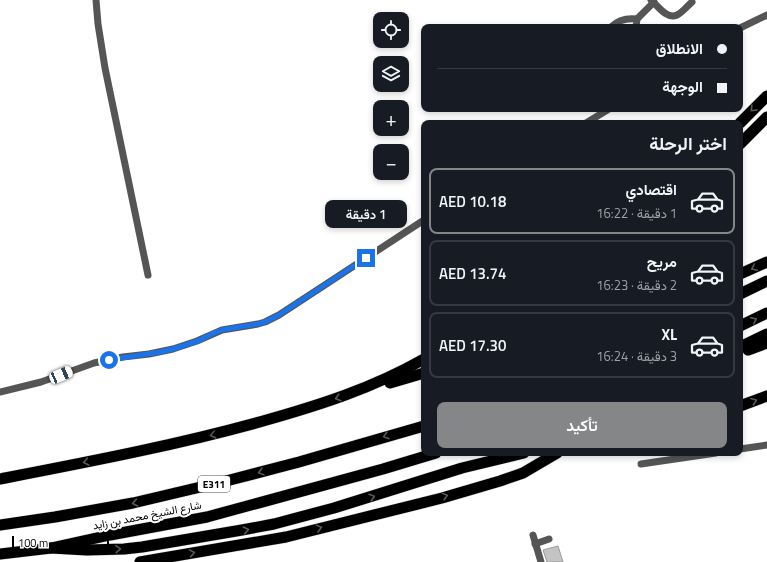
<!DOCTYPE html>
<html lang="ar">
<meta charset="utf-8">
<style>
:root{--surface:#171b24;--page:#20242c;--text:#f1f3f6;--muted:#9ea1a6;--line:#363941;--accent:#858687}
body{margin:0;font-family:"Titillium Web",Vazirmatn,sans-serif;background:var(--page);color:var(--text);direction:rtl;height:100vh;display:flex;flex-direction:column;font-size:15px;white-space:nowrap}
*{box-sizing:border-box;margin:0}
p{font-size:13px;color:var(--muted)}
.icon{flex:none;width:22px;height:22px;fill:none;stroke:currentColor;stroke-width:2;stroke-linecap:round;stroke-linejoin:round}
.map{position:relative;flex:1;overflow:hidden;direction:ltr}
.details{position:absolute;left:421px;top:120px;width:322px;height:336px;display:flex;flex-direction:column;background:var(--surface);border-radius:8px;box-shadow:0 2px 6px #0003;direction:rtl}
.details>*{flex:none}
.banner{position:absolute;left:421px;top:24px;width:322px;height:88px;border-radius:8px;box-shadow:0 2px 6px #0003;direction:rtl;display:grid;align-content:center;height:88px;padding:0 16px;background:var(--surface)}
.tools{position:absolute;left:373px;top:12px;display:grid;gap:8px}
.tools a{display:grid;place-items:center;width:36px;height:36px;border-radius:8px;background:var(--surface);box-shadow:0 2px 6px #0003;font-size:20px}
.scale{position:absolute;left:12px;bottom:10px;width:97px;box-sizing:border-box;padding-left:4px;border:2px solid #000;border-top:0;font-size:11px;line-height:14px;white-space:nowrap;color:#000;-webkit-text-stroke:3px #fff;paint-order:stroke}
.end{position:absolute;width:18px;height:18px;margin:-9px;border:5px solid #1a73e8;background:#fff;box-shadow:0 0 0 2px #fff}
.from{border-radius:50%}
.bubble{position:absolute;height:28px;border-radius:8px;background:var(--surface);box-shadow:0 2px 6px #0003;font-size:13px;font-weight:600;line-height:28px;text-align:center;direction:rtl}
.car{position:absolute;width:12px;height:24px;margin:-12px -6px;border-radius:5px;box-shadow:0 0 3px 1px #0007;background:linear-gradient(#fff 24%,#345 0 40%,#fff 0 76%,#345 0 86%,#fff 0)}
.banner b{display:flex;align-items:center;gap:14px;height:38px;font-size:15px}
.banner b+b{border-top:1px solid var(--line)}
.banner i{width:10px;height:10px;background:var(--text)}
ul{padding:0;list-style:none}
li{display:flex;align-items:center;gap:12px;height:66px;margin:0 8px 6px;padding:0 8px;border:2px solid var(--line);border-radius:8px}
li div{flex:1}
li b{display:block;font-size:15px}
li em{font-style:normal;font-weight:600}
li.on{border-color:var(--accent)}
li>.icon{width:36px;height:36px;stroke-width:1.5}
h2{padding:0 16px;font-size:18px;line-height:48px}
.primary-button{display:flex;gap:8px;margin-top:auto;padding:8px 16px}
.primary-button a{flex:1;height:46px;border-radius:8px;background:var(--accent);color:#fff;font-size:16px;font-weight:600;line-height:46px;text-align:center}
.map>svg:first-child{display:block}
.building{fill:#c4c4c4;stroke:#999}
.lines{fill:none;stroke-linecap:round;stroke-linejoin:round}
.highway-casing{stroke:#dbdbdb;stroke-width:12}
.minor{stroke:#555;stroke-width:7}
.highway{stroke:#000;stroke-width:11}
.oneway{stroke:#595959}
.route{stroke:#1a73e8;stroke-width:5}
.labels{text-anchor:middle;dominant-baseline:central;stroke-width:4;stroke-linejoin:round;paint-order:stroke}
.shield{fill:#fff;stroke:#4c4c4c;stroke-width:1}
.shield-label{font-size:10px;font-weight:bold;fill:#000}
.street-label{font-size:11px;fill:#000;stroke:#fff}
</style>
<div class="map">
<svg width="767" height="562" viewBox="0 0 767 562">
<rect width="100%" height="100%" fill="#fff"/>
<!-- building -->
<path class="building" d="M558 546 563 562H547L543 550Z"/>
<g class="lines">
<!-- highway casing -->
<g class="highway-casing">
<g id="highway">
<path d="M740 123 767 96"/>
<path d="M740 144 767 117"/>
<path d="M740 274 767 262"/>
<path d="M740 294 767 281"/>
<path d="M740 326 767 313"/>
<path d="M740 347 767 334"/>
<path d="M748 350 767 343"/>
<path d="M390 383 424 373"/>
<path d="M740 406 767 396"/>
<path d="M0 479C88 462 177 445 263 421 320 405 373 388 424 359"/>
<path d="M0 525 55 517 133 503 226 481 299 462 424 426"/>
<path d="M51 548 87 550 124 549 142 547 242 530 274 524 334 508 462 468 524 453"/>
<path d="M0 554 51 548 110 535 207 517 383 469 436 453"/>
<path d="M140 562 286 537 442 498 500 481 523 473 557 453"/>
</g>
</g>
<!-- minor -->
<g class="minor">
<path d="M96 0 98 24 105 68 148 275"/>
<path d="M651 0C658 6 667 20 677 15 683 12 687 6 692 2"/>
<path d="M637 19 654 2"/>
<path d="M611 27C618 20 628 18 637 19L636 27"/>
<path d="M740 28 767 15"/>
<path d="M586 123 609 109"/>
<path d="M0 392 41 382 94 363 123 357 149 354 173 349 197 341 222 330 258 324 265 322 279 315 424 220"/>
<path d="M740 449 767 445"/>
<path d="M641 464 716 453"/>
<path d="M533 535 541 562"/>
<path d="M535 544 549 539"/>
</g>
<!-- highway -->
<use href="#highway" class="highway"/>
</g>
<!-- one-way arrows -->
<defs><path id="oneway-chevron" d="M-2-3.5L2.5 0L-2 3.5" fill="none" stroke-width="1.6" stroke-linecap="round" stroke-linejoin="round"/></defs>
<g class="oneway">
<use href="#oneway-chevron" transform="translate(753 109) rotate(134)"/>
<use href="#oneway-chevron" transform="translate(754 268) rotate(155)"/>
<use href="#oneway-chevron" transform="translate(754 320) rotate(-26)"/>
<use href="#oneway-chevron" transform="translate(338 398) rotate(162)"/>
<use href="#oneway-chevron" transform="translate(754 401) rotate(-21)"/>
<use href="#oneway-chevron" transform="translate(213 435) rotate(166)"/>
<use href="#oneway-chevron" transform="translate(386 436) rotate(164)"/>
<use href="#oneway-chevron" transform="translate(86 462) rotate(169)"/>
<use href="#oneway-chevron" transform="translate(261 472) rotate(165)"/>
<use href="#oneway-chevron" transform="translate(445 496) rotate(-15)"/>
<use href="#oneway-chevron" transform="translate(372 497) rotate(-18)"/>
<use href="#oneway-chevron" transform="translate(135 503) rotate(168)"/>
<use href="#oneway-chevron" transform="translate(319 528) rotate(-15)"/>
<use href="#oneway-chevron" transform="translate(246 530) rotate(-12)"/>
<use href="#oneway-chevron" transform="translate(118 549) rotate(-3)"/>
<use href="#oneway-chevron" transform="translate(192 553) rotate(-10)"/>
</g>
<g class="lines">
<!-- route -->
<path class="route" d="M109 360 160 352 173 349 198 341 214 333 222 330 258 324 265 322 279 315 366 258"/>
</g>
<g class="labels">
<!-- shield labels -->
<rect class="shield" x="198" y="476" width="32" height="16" rx="3"/>
<g class="shield-label">
<text x="214" y="484">E311</text>
</g>
<!-- street labels -->
<g class="street-label">
<text transform="translate(147 515) rotate(-11)">شارع الشيخ محمد بن زايد</text>
</g>
</g>
</svg>
<div class="tools">
<a><svg class="icon" aria-label="locate" viewBox="0 0 24 24"><circle cx="12" cy="12" r="6"/><path d="M12 2v4M12 18v4M2 12h4M18 12h4"/></svg></a>
<a><svg class="icon" aria-label="layers" viewBox="0 0 24 24"><path d="M12 4l9 5-9 5-9-5zM3 14l9 5 9-5"/></svg></a>
<a>+</a>
<a>−</a>
</div>
<div class="scale">100 m</div>
<i class="end from" style="left:109px;top:360px"></i>
<i class="end" style="left:366px;top:258px"></i>
<div class="bubble" style="left:325px;top:200px;width:82px">1 دقيقة</div>
<i class="car" style="left:61px;top:375px;rotate:67deg"></i>
<div class="banner">
<b><i class="from"></i>الانطلاق</b>
<b><i></i>الوجهة</b>
</div>
<section class="details">
<h2>اختر الرحلة</h2>
<ul>
<li class="on"><svg class="icon" aria-label="car" viewBox="0 0 24 24"><path d="M5 17H2v-5l4-1 3-4h7l3 4 3 1v5h-3M9 17h6M6 11h13"/><circle cx="7" cy="17" r="2"/><circle cx="17" cy="17" r="2"/></svg><div><b>اقتصادي</b><p>1 دقيقة · 16:22</p></div><em>AED 10.18</em></li>
<li><svg class="icon" aria-label="car" viewBox="0 0 24 24"><path d="M5 17H2v-5l4-1 3-4h7l3 4 3 1v5h-3M9 17h6M6 11h13"/><circle cx="7" cy="17" r="2"/><circle cx="17" cy="17" r="2"/></svg><div><b>مريح</b><p>2 دقيقة · 16:23</p></div><em>AED 13.74</em></li>
<li><svg class="icon" aria-label="car" viewBox="0 0 24 24"><path d="M5 17H2v-5l4-1 3-4h7l3 4 3 1v5h-3M9 17h6M6 11h13"/><circle cx="7" cy="17" r="2"/><circle cx="17" cy="17" r="2"/></svg><div><b>XL</b><p>3 دقيقة · 16:24</p></div><em>AED 17.30</em></li>
</ul>
<div class="primary-button"><a>تأكيد</a></div>
</section>
</div>
